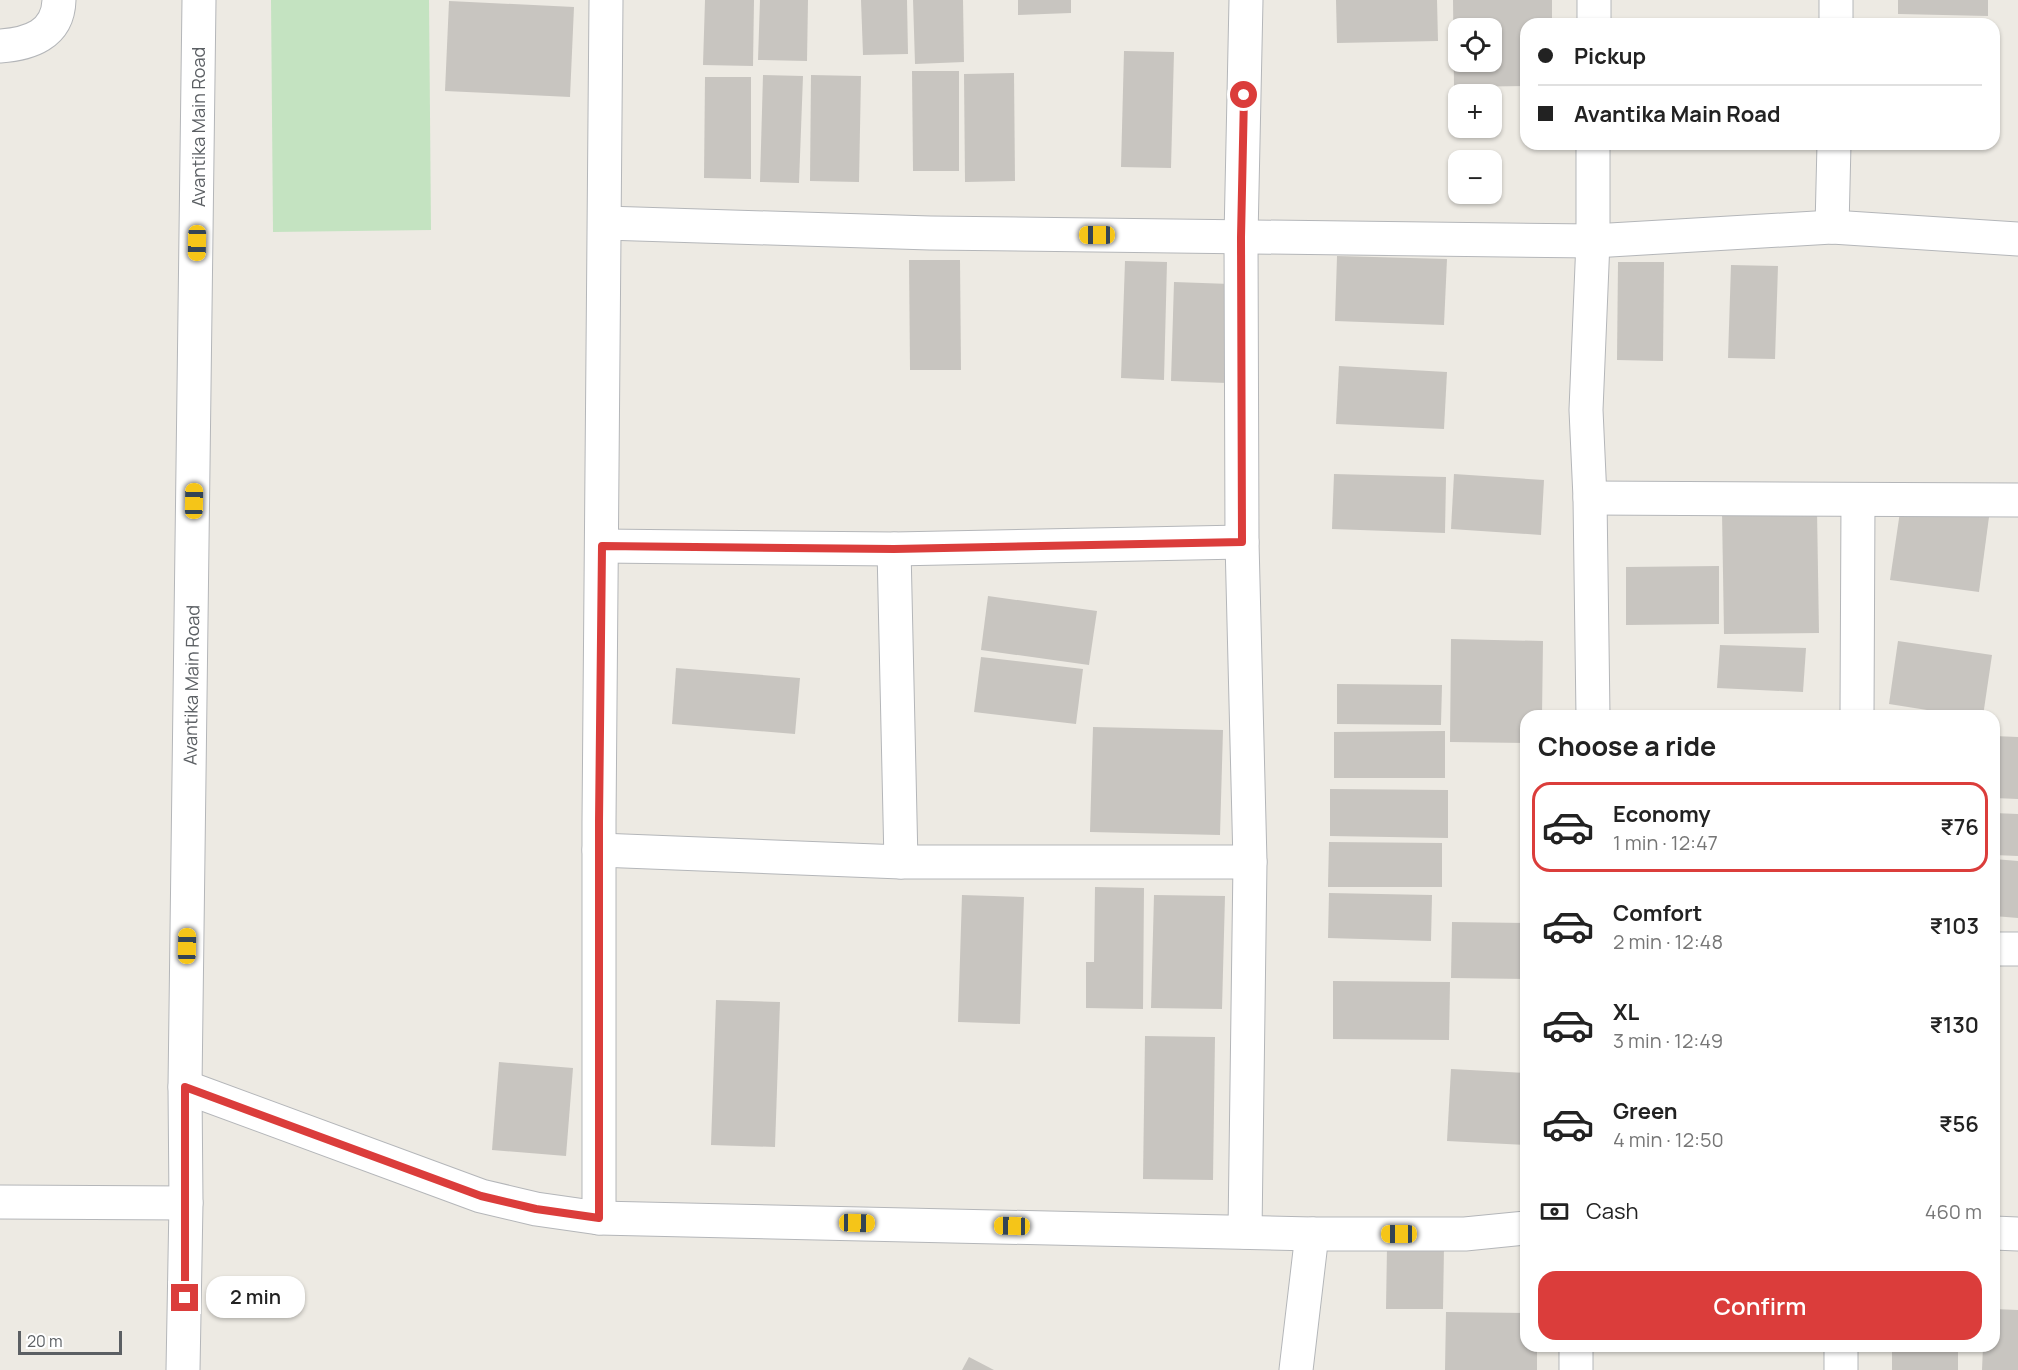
<!DOCTYPE html>
<meta charset="utf-8">
<style>
:root{--surface:#fff;--page:#f2f2f2;--text:#222;--muted:#767676;--line:#e0e0e0;--accent:#db3d3b}
body{margin:0;font-family:Manrope,sans-serif;background:var(--page);color:var(--text);height:100vh;display:flex;flex-direction:column;font-size:22px;white-space:nowrap}
*{box-sizing:border-box;margin:0}
p{font-size:20px;color:var(--muted)}
.icon{flex:none;width:33px;height:33px;fill:none;stroke:currentColor;stroke-width:2;stroke-linecap:round;stroke-linejoin:round}
.map{position:relative;flex:1;overflow:hidden}
.details{position:absolute;left:1520px;top:710px;width:480px;height:642px;display:flex;flex-direction:column;background:var(--surface);border-radius:18px;box-shadow:0 2px 4px #0004}
.details>*{flex:none}
.top-card{position:absolute;left:1520px;top:18px;width:480px;height:132px;border-radius:18px;box-shadow:0 2px 4px #0004;display:grid;align-content:center;height:132px;padding:0 18px;background:var(--surface)}
.fabs{position:absolute;left:1448px;top:18px;display:grid;gap:12px}
.fabs a{display:grid;place-items:center;width:54px;height:54px;border-radius:12px;background:var(--surface);box-shadow:0 2px 4px #0004;font-size:30px}
.scale{position:absolute;left:18px;bottom:15px;width:104px;box-sizing:border-box;padding-left:6px;border:3px solid #5b5f63;border-top:0;font-size:16px;line-height:21px;white-space:nowrap;color:#5b5f63;-webkit-text-stroke:4px #fff;paint-order:stroke}
.end{position:absolute;width:27px;height:27px;margin:-14px;border:8px solid #db3d3b;background:#fff;box-shadow:0 0 0 3px #fff}
.from{border-radius:50%}
.bubble{position:absolute;height:42px;border-radius:18px;background:var(--surface);box-shadow:0 2px 4px #0004;font-size:20px;font-weight:600;line-height:42px;text-align:center}
.car{position:absolute;width:18px;height:36px;margin:-18px -9px;border-radius:8px;box-shadow:0 0 4px 2px #0007;background:linear-gradient(#f5c518 24%,#345 0 40%,#f5c518 0 76%,#345 0 86%,#f5c518 0)}
.top-card b{display:flex;align-items:center;gap:21px;height:57px;font-size:22px}
.top-card b+b{border-top:2px solid var(--line)}
.top-card i{width:15px;height:15px;background:var(--text)}
ul{padding:0;list-style:none}
li{display:flex;align-items:center;gap:18px;height:90px;margin:0 12px 9px;padding:0 6px;border:3px solid transparent;border-radius:18px}
li div{flex:1}
li b{display:block;font-size:22px}
li em{font-style:normal;font-weight:600}
li.on{border-color:var(--accent)}
li>.icon{width:54px;height:54px;stroke-width:1.5}
h2{padding:0 18px;font-size:27px;line-height:72px}
.pay{display:flex;align-items:center;gap:15px;height:66px;padding:0 18px;font-size:22px}
.pay p{margin-inline-start:auto}
.primary-button{display:flex;gap:12px;margin-top:auto;padding:12px 18px}
.primary-button a{flex:1;height:69px;border-radius:18px;background:var(--accent);color:#fff;font-size:24px;font-weight:600;line-height:69px;text-align:center}
.map>svg:first-child{display:block}
.green{fill:#c4e3c1}
.building{fill:#c8c5c0;fill-rule:evenodd}
.lines{fill:none;stroke-linecap:round;stroke-linejoin:round}
.minor-casing{stroke:#b4b6b9;stroke-width:35}
.minor{stroke:#fff;stroke-width:33}
.route{stroke:#db3d3b;stroke-width:8}
.labels{text-anchor:middle;dominant-baseline:central;stroke-width:5;stroke-linejoin:round;paint-order:stroke}
.street-label{font-size:18px;fill:#5b5f63;stroke:#fff}
</style>
<div class="map">
<svg width="2018" height="1370" viewBox="0 0 2018 1370">
<rect width="100%" height="100%" fill="#edeae3"/>
<!-- green -->
<path class="green" d="M271 0H429L431 230 273 232Z"/>
<!-- building -->
<g class="building">
<path d="M705 0H754L753 66 703 65Z"/>
<path d="M760 0H808L807 61 758 60Z"/>
<path d="M861 0H907L908 54 863 55Z"/>
<path d="M913 0H963L964 62 915 64Z"/>
<path d="M1018 0H1071V13L1018 15Z"/>
<path d="M1336 0H1437L1438 41 1337 43Z"/>
<path d="M1453 0H1552V24H1526V86L1454 87ZM1458 28H1491V62H1458Z"/>
<path d="M1898 0H1988V16L1898 14Z"/>
<path d="M449 1 574 7 570 97 445 91Z"/>
<path d="M1124 51 1174 52 1171 168 1121 167Z"/>
<path d="M912 71H959V171H913Z"/>
<path d="M1014 73 1015 181 965 182 964 74Z"/>
<path d="M763 75 803 76 799 183 760 182Z"/>
<path d="M811 75 861 76 859 182 810 181Z"/>
<path d="M705 77H751V179L704 178Z"/>
<path d="M1337 256 1447 259 1444 325 1335 321Z"/>
<path d="M909 260H960L961 370H910Z"/>
<path d="M1125 261 1167 262 1164 380 1121 378Z"/>
<path d="M1618 262H1664L1663 361 1617 360Z"/>
<path d="M1731 265 1778 266 1775 359 1728 358Z"/>
<path d="M1174 282 1230 284 1227 383 1171 381Z"/>
<path d="M1339 366 1447 372 1444 429 1336 424Z"/>
<path d="M1334 474 1446 477 1445 533 1332 529Z"/>
<path d="M1454 474 1544 480 1541 535 1451 529Z"/>
<path d="M1901 505 1989 517 1979 592 1890 580Z"/>
<path d="M1817 510 1819 633 1724 634 1722 512Z"/>
<path d="M1719 566V624L1626 625V567Z"/>
<path d="M988 596 1097 611 1089 665 981 650Z"/>
<path d="M1451 639 1543 641 1542 716H1526V743L1450 742Z"/>
<path d="M1898 641 1992 655 1983 716H1965L1889 704Z"/>
<path d="M1720 645 1806 648 1803 692 1717 688Z"/>
<path d="M981 657 1083 669 1076 724 974 712Z"/>
<path d="M676 668 800 678 795 734 672 724Z"/>
<path d="M1337 684 1442 685 1441 725 1337 724Z"/>
<path d="M1093 727 1223 730 1220 835 1090 832Z"/>
<path d="M1445 731V778H1334V732Z"/>
<path d="M1994 736 2018 737V799L1994 798Z"/>
<path d="M1330 789 1448 790V838L1330 836Z"/>
<path d="M1994 813 2018 814V856L1994 855Z"/>
<path d="M1329 842 1442 843V887H1328Z"/>
<path d="M1994 859 2018 861V918L1994 916Z"/>
<path d="M1095 887 1144 888 1143 1009 1086 1008V962H1094Z"/>
<path d="M1329 893 1432 895 1431 941 1328 938Z"/>
<path d="M962 895 1024 897 1020 1024 958 1022Z"/>
<path d="M1154 895 1225 896 1222 1009 1151 1008Z"/>
<path d="M1452 922 1526 923V979L1451 978Z"/>
<path d="M1333 981 1450 982 1449 1040 1333 1039Z"/>
<path d="M716 1000 780 1002 775 1147 711 1145Z"/>
<path d="M1145 1036 1215 1037 1213 1180 1143 1179Z"/>
<path d="M499 1062 573 1068 566 1156 492 1150Z"/>
<path d="M1451 1069 1526 1073V1145L1447 1141Z"/>
<path d="M1387 1247H1444L1443 1309H1386Z"/>
<path d="M1994 1309 2018 1310V1370H1982L1983 1346H1994Z"/>
<path d="M1446 1312 1526 1313V1346H1537V1370H1445Z"/>
<rect x="1892" y="1346" width="66" height="24"/>
<path d="M969 1357 994 1370H962Z"/>
</g>
<g class="lines">
<!-- minor casing -->
<g class="minor-casing">
<g id="minor">
<path d="M1594 24V0"/>
<path d="M1836 24V0"/>
<path d="M0 46C29 44 58 35 59 0"/>
<path d="M605 223 930 233 1593 241 1832 227 2018 239"/>
<path d="M1832 227 1834 144"/>
<path d="M1590 498 2018 500"/>
<path d="M602 546 894 549 1242 542"/>
<path d="M894 549 901 862"/>
<path d="M1593 716 1590 498 1586 410 1593 241V144"/>
<path d="M1857 716 1858 500"/>
<path d="M599 850 901 862H1250"/>
<path d="M1994 949H2018"/>
<path d="M185 1087 481 1196 536 1209 599 1218 1312 1234H1465L1526 1228"/>
<path d="M0 1202 186 1203"/>
<path d="M599 1218V821L606 0"/>
<path d="M1245 1232 1250 862 1242 542 1241 237 1246 0"/>
<path d="M1994 1233 2018 1234"/>
<path d="M183 1370 186 1203 185 1087 199 0"/>
<path d="M1296 1370 1312 1234"/>
<path d="M1576 1370V1346"/>
<path d="M1841 1370V1346"/>
</g>
</g>
<!-- minor -->
<use href="#minor" class="minor"/>
</g>
<g class="lines">
<!-- route -->
<path class="route" d="M185 1298V1087L481 1196 536 1209 599 1218V821L602 546 894 549 1242 542 1241 237 1244 95"/>
</g>
<g class="labels">
<!-- street labels -->
<g class="street-label">
<text transform="translate(198 127) rotate(-90)">Avantika Main Road</text>
<text transform="translate(191 685) rotate(-89)">Avantika Main Road</text>
</g>
</g>
</svg>
<div class="fabs">
<a><svg class="icon" aria-label="locate" viewBox="0 0 24 24"><circle cx="12" cy="12" r="6"/><path d="M12 2v4M12 18v4M2 12h4M18 12h4"/></svg></a>
<a>+</a>
<a>−</a>
</div>
<div class="scale">20 m</div>
<i class="end from" style="left:1244px;top:95px"></i>
<i class="end" style="left:185px;top:1298px"></i>
<div class="bubble" style="left:206px;top:1276px;width:99px">2 min</div>
<i class="car" style="left:1097px;top:235px;rotate:270deg"></i>
<i class="car" style="left:197px;top:243px;rotate:181deg"></i>
<i class="car" style="left:194px;top:501px;rotate:1deg"></i>
<i class="car" style="left:187px;top:946px;rotate:1deg"></i>
<i class="car" style="left:857px;top:1223px;rotate:91deg"></i>
<i class="car" style="left:1012px;top:1226px;rotate:271deg"></i>
<i class="car" style="left:1399px;top:1234px;rotate:270deg"></i>
<div class="top-card">
<b><i class="from"></i>Pickup</b>
<b><i></i>Avantika Main Road</b>
</div>
<section class="details">
<h2>Choose a ride</h2>
<ul>
<li class="on"><svg class="icon" aria-label="car" viewBox="0 0 24 24"><path d="M5 17H2v-5l4-1 3-4h7l3 4 3 1v5h-3M9 17h6M6 11h13"/><circle cx="7" cy="17" r="2"/><circle cx="17" cy="17" r="2"/></svg><div><b>Economy</b><p>1 min · 12:47</p></div><em>₹76</em></li>
<li><svg class="icon" aria-label="car" viewBox="0 0 24 24"><path d="M5 17H2v-5l4-1 3-4h7l3 4 3 1v5h-3M9 17h6M6 11h13"/><circle cx="7" cy="17" r="2"/><circle cx="17" cy="17" r="2"/></svg><div><b>Comfort</b><p>2 min · 12:48</p></div><em>₹103</em></li>
<li><svg class="icon" aria-label="car" viewBox="0 0 24 24"><path d="M5 17H2v-5l4-1 3-4h7l3 4 3 1v5h-3M9 17h6M6 11h13"/><circle cx="7" cy="17" r="2"/><circle cx="17" cy="17" r="2"/></svg><div><b>XL</b><p>3 min · 12:49</p></div><em>₹130</em></li>
<li><svg class="icon" aria-label="car" viewBox="0 0 24 24"><path d="M5 17H2v-5l4-1 3-4h7l3 4 3 1v5h-3M9 17h6M6 11h13"/><circle cx="7" cy="17" r="2"/><circle cx="17" cy="17" r="2"/></svg><div><b>Green</b><p>4 min · 12:50</p></div><em>₹56</em></li>
</ul>
<div class="pay"><svg class="icon" aria-label="cash" viewBox="0 0 24 24"><path d="M3 7h18v10H3z"/><circle cx="12" cy="12" r="2"/></svg>Cash<p>460 m</p></div>
<div class="primary-button"><a>Confirm</a></div>
</section>
</div>
